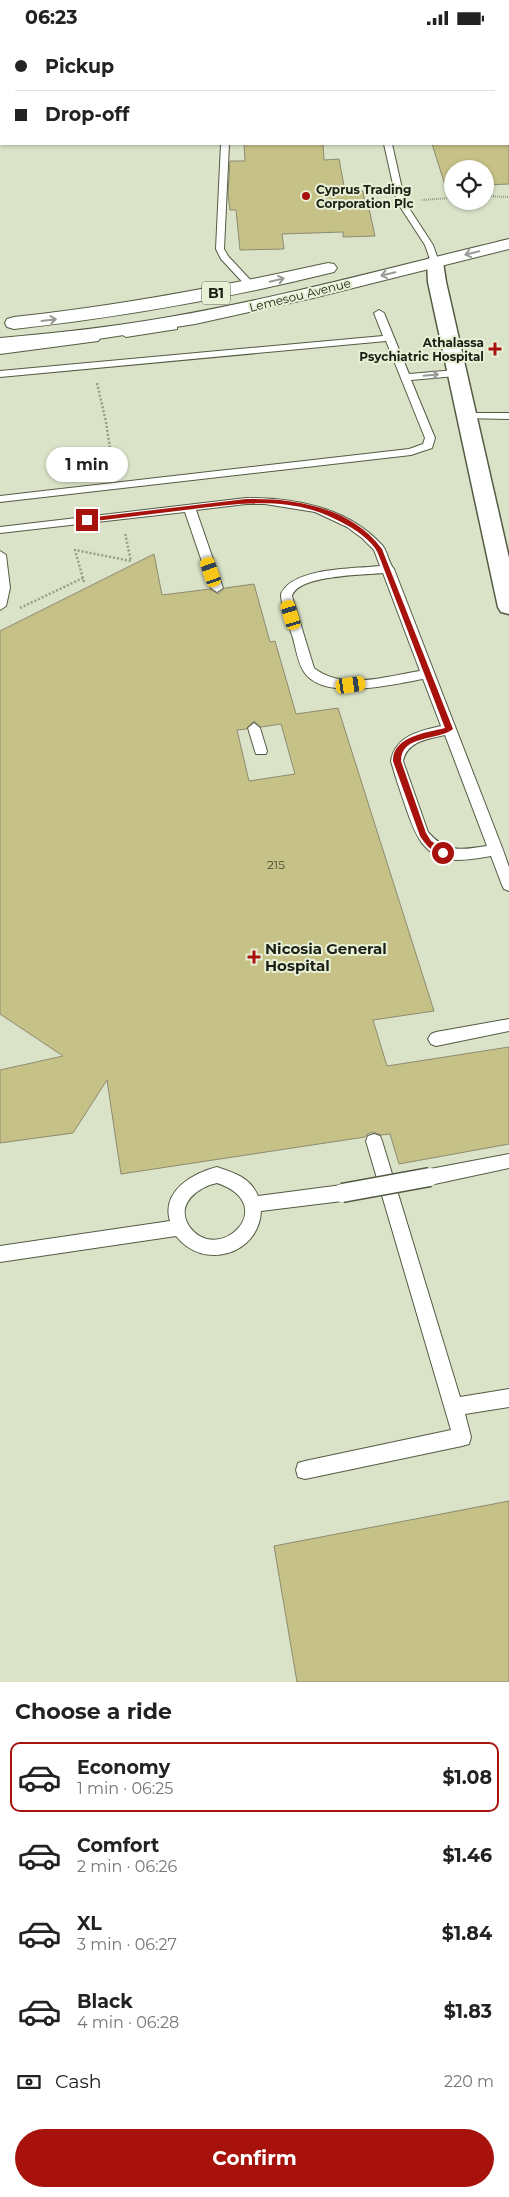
<!DOCTYPE html>
<meta charset="utf-8">
<style>
:root{--surface:#fff;--page:#f6f6f6;--text:#222;--muted:#767676;--line:#e0e0e0;--accent:#a7130c}
body{margin:0;font-family:Montserrat,sans-serif;background:var(--page);color:var(--text);height:100vh;display:flex;flex-direction:column;font-size:19px;white-space:nowrap}
*{box-sizing:border-box;margin:0}
p{font-size:16px;color:var(--muted)}
.icon{flex:none;width:28px;height:28px;fill:none;stroke:currentColor;stroke-width:2;stroke-linecap:round;stroke-linejoin:round}
.map{position:relative;height:1647px;overflow:hidden}
.drawer{display:flex;flex-direction:column;background:var(--surface);flex:1}
.drawer>*{flex:none}
.top-card{position:absolute;left:0px;top:0px;width:510px;height:110px;box-shadow:0 1px 4px #0004;display:grid;align-content:center;height:110px;padding:0 15px;background:var(--surface)}
.tools{position:absolute;left:444px;top:125px;display:grid;gap:10px}
.tools a{display:grid;place-items:center;width:50px;height:50px;border-radius:50%;background:var(--surface);box-shadow:0 1px 4px #0004;font-size:25px}
.end{position:absolute;width:22px;height:22px;margin:-11px;border:6px solid #a7130c;background:#fff;box-shadow:0 0 0 2px #fff}
.from{border-radius:50%}
.bubble{position:absolute;height:35px;border-radius:18px;background:var(--surface);box-shadow:0 1px 4px #0004;font-size:16px;font-weight:700;line-height:35px;text-align:center}
.car{position:absolute;width:15px;height:30px;margin:-15px -8px;border-radius:6px;box-shadow:0 0 4px 1px #0007;background:linear-gradient(#f5c518 24%,#345 0 40%,#f5c518 0 76%,#345 0 86%,#f5c518 0)}
.top-card b{display:flex;align-items:center;gap:18px;height:48px;font-size:19px}
.top-card b+b{border-top:1px solid var(--line)}
.top-card i{width:12px;height:12px;background:var(--text)}
ul{padding:0;list-style:none}
li{display:flex;align-items:center;gap:15px;height:70px;margin:0 10px 8px;padding:0 5px;border:2px solid transparent;border-radius:10px}
li div{flex:1}
li b{display:block;font-size:19px}
li em{font-style:normal;font-weight:700}
li.selected{border-color:var(--accent)}
li>.icon{width:45px;height:45px;stroke-width:1.5}
h2{padding:0 15px;font-size:22px;line-height:60px}
.pay{display:flex;align-items:center;gap:12px;height:55px;padding:0 15px;font-size:19px}
.pay p{margin-inline-start:auto}
.action{display:flex;gap:10px;margin-top:auto;padding:10px 15px}
.action a{flex:1;height:58px;border-radius:30px;background:var(--accent);color:#fff;font-size:20px;font-weight:700;line-height:58px;text-align:center}
.status{display:flex;justify-content:space-between;align-items:center;height:35px;padding:0 25px;background:var(--surface);direction:ltr}
.status svg{height:14px;fill:currentColor}
.map>svg:first-child{display:block}
.building{fill:#c6c186;stroke:#8d8b71;fill-rule:evenodd}
.lines{fill:none;stroke-linecap:round;stroke-linejoin:round}
.service-casing{stroke:#535b43;stroke-width:2}
.minor-casing{stroke:#535b43;stroke-width:3}
.primary-casing{stroke:#535b43;stroke-width:2}
.path-far1{stroke:#969c88;stroke-width:2;stroke-dasharray:1 1;stroke-linecap:butt}
.path{stroke:#969c88;stroke-width:2.5;stroke-dasharray:2 2;stroke-linecap:butt}
.service{fill:#fff;fill-rule:evenodd}
.minor{fill:#fff;fill-rule:evenodd}
.primary{fill:#fff;fill-rule:evenodd}
.service-bridge-casing{stroke:#535b43;stroke-width:21;stroke-linecap:butt}
.service-bridge{stroke:#fff;stroke-width:18}
.oneway{stroke:#999a96}
.route{fill:#a7130c}
.poi-dot{fill:#a7130c;stroke:#e7f0d5;stroke-width:2}
.labels{text-anchor:middle;dominant-baseline:central;stroke-width:4;stroke-linejoin:round;paint-order:stroke}
.far-poi-label{font-size:12px;font-weight:bold;fill:#1c1f15;stroke:#e7f0d5;text-anchor:start}
.far-street-label{font-size:12px;fill:#1c1f15;stroke:#e7f0d5}
.number-label{font-size:12px;fill:#464831}
.shield{fill:#e7f0d5;stroke:#595e4f;stroke-width:1}
.shield-label{font-size:14px;font-weight:bold;fill:#1c1f15}
.poi-label{font-size:15px;font-weight:bold;fill:#1c1f15;stroke:#e7f0d5;text-anchor:start}
</style>
<div class="status"><b>06:23</b><svg viewBox="0 0 49 12"><path d="M0 12V9h3v3zM5 12V6h3v6zM10 12V3h3v9zM15 12V0h3v12zM26 1h20v11H26zM47 4h2v5h-2z"/></svg></div>
<div class="map">
<svg width="509" height="1647" viewBox="0 0 509 1647">
<rect width="100%" height="100%" fill="#dae3c8"/>
<!-- building -->
<g class="building">
<path d="M244 109H323L324 125 339 124 345 156H363L365 169H368L375 201 343 202V197L282 199 284 214 240 215 236 175H230L228 159 230 126H245Z"/>
<path d="M432 109H509V149L485 150V134H452V150H445Z"/>
<path d="M154 519 162 560 210 554 218 559 225 553 254 549 270 607 275 606 296 679 338 673 434 976 373 985 387 1031 509 1012V1109L399 1129 390 1099 381 1100 373 1097 367 1099 365 1102 121 1139 107 1045 73 1098 0 1108V1035L63 1021 0 979V596ZM254 686 261 692 281 689 295 739 249 746 237 695 246 694Z"/>
<path d="M509 1466V1647H297L274 1511Z"/>
</g>
<g class="lines">
<!-- service casing -->
<g class="service-casing">
<g id="service">
<path d="M221 109H229L224 214 228 221 256 251 251 254 248 253 221 224 216 214Z"/>
<path d="M384 109H392L405 167 433 210 439 227 438 229 431 227 425 210 397 167Z"/>
<path d="M379 275 384 278 409 339 456 335 461 338 456 341 411 345 435 403 432 413 411 420 0 467V461L409 414 423 409 425 403 386 306 0 342V336L383 301 374 278Z"/>
<path d="M174 289 177 290V294L126 302 121 299 126 296Z"/>
<path d="M95 301 100 304 98 306 0 319V313Z"/>
<path d="M466 378H509V384L462 383 461 381Z"/>
<path d="M246 463C296 463 347 472 382 510 388 517 388 527 394 534L503 815 509 832V856L504 854 502 850 491 821C480 823 468 825 456 825 422 823 415 798 405 770 400 755 395 741 391 726 395 701 419 696 441 691L423 644C394 649 324 667 304 637 298 628 296 614 293 603 289 590 281 573 281 559 293 532 354 534 380 531L374 515 362 503 347 492 315 477 265 469H246L196 475 223 553 217 557 211 553 185 477 0 498V492ZM383 538 420 636C387 641 343 656 314 633L292 561C298 540 363 540 383 538ZM445 700 487 811C461 815 446 818 428 797L403 726C407 706 428 704 445 700Z"/>
<path d="M0 516 6 520 10 553 6 571 0 575Z"/>
<path d="M254 688 260 693 267 716 266 719H256L255 716 248 693Z"/>
<path d="M509 984V996L436 1011 431 1009 428 1004 431 999 436 997Z"/>
<path d="M374 1099 380 1101 382 1106 460 1362 509 1354V1372L465 1379 471 1402 469 1409 462 1411 305 1444 298 1442 296 1435 298 1428 305 1426 451 1395 366 1106 368 1101Z"/>
<path d="M509 1119V1133L430 1150 424 1147 422 1142 424 1137 430 1134Z"/>
<path d="M217 1132C234 1138 250 1142 258 1161L342 1150 348 1153 350 1158 348 1163 342 1166 261 1176C259 1220 203 1236 176 1201L0 1227V1211L170 1186C161 1156 193 1138 217 1132ZM217 1148C282 1170 218 1232 189 1191 175 1169 198 1152 217 1148Z"/>
</g>
</g>
<!-- minor casing -->
<g class="minor-casing">
<path id="minor" d="M435 222 441 223 443 227 446 247 509 523V579L501 577 498 572 428 247 427 227 429 223Z"/>
</g>
<!-- primary casing -->
<g class="primary-casing">
<g id="primary">
<path d="M509 204V214L313 263 195 289 98 304 0 315V303C57 298 113 292 169 282 284 262 396 231 509 204Z"/>
<path d="M328 228 334 229 337 233 334 237C229 263 122 282 14 294L7 292 5 288 7 284 14 282C120 271 224 251 328 228Z"/>
</g>
</g>
<!-- path-far1 -->
<g class="path-far1">
<path d="M318 0 320 1"/>
<path d="M485 161 509 162"/>
<path d="M422 165 452 163"/>
</g>
<!-- path -->
<g class="path">
<path d="M97 348 106 387 113 433"/>
<path d="M84 547 75 515 131 526 125 498"/>
<path d="M20 573 83 543"/>
</g>
<!-- service -->
<use href="#service" class="service"/>
<!-- minor -->
<use href="#minor" class="minor"/>
<!-- primary -->
<use href="#primary" class="primary"/>
<!-- service-bridge casing -->
<g class="service-bridge-casing">
<path id="service-bridge" d="M342 1158 430 1142"/>
</g>
<!-- service-bridge -->
<use href="#service-bridge" class="service-bridge"/>
</g>
<!-- one-way arrows -->
<defs><path id="oneway-shaft" d="M-6 0H5M1.5-3L5.5 0L1.5 3" fill="none" stroke-width="1.6" stroke-linecap="round" stroke-linejoin="round" transform="scale(1.25)"/></defs>
<g class="oneway">
<use href="#oneway-shaft" transform="translate(472 218) rotate(166)"/>
<use href="#oneway-shaft" transform="translate(388 239) rotate(167)"/>
<use href="#oneway-shaft" transform="translate(277 245) rotate(-13)"/>
<use href="#oneway-shaft" transform="translate(49 285) rotate(-7)"/>
<use href="#oneway-shaft" transform="translate(431 340) rotate(-5)"/>
</g>
<!-- route -->
<path class="route" d="M246 464C295 463 351 472 382 514L453 694C439 706 401 699 401 726L426 798 431 806 446 815V820C435 821 425 809 420 801L393 726C393 701 426 698 445 693L384 534C381 527 379 519 375 513 365 500 350 491 335 484 287 460 237 469 185 475 152 479 120 483 87 487L83 485 87 483Z"/>
<!-- markers -->
<g class="poi-dot">
<circle cx="306" cy="161" r="5"/>
<path d="M492.5 306.5h5v5h5v5h-5v5h-5v-5h-5v-5h5z"/>
<path d="M251.5 914.5h5v5h5v5h-5v5h-5v-5h-5v-5h5z"/>
</g>
<g class="labels">
<!-- far-poi labels -->
<g class="far-poi-label">
<text x="316" y="154">Cyprus Trading<tspan x="316" dy="14">Corporation Plc</tspan></text>
<text x="484" y="307" text-anchor="end">Athalassa<tspan x="484" dy="14">Psychiatric Hospital</tspan></text>
</g>
<!-- far-street labels -->
<g class="far-street-label">
<text transform="translate(300 260) rotate(-14)">Lemesou Avenue</text>
</g>
<!-- number labels -->
<g class="number-label">
<text x="276" y="829">215</text>
</g>
<!-- shield labels -->
<rect class="shield" x="202" y="246.5" width="28" height="23" rx="4"/>
<g class="shield-label">
<text x="216" y="258">B1</text>
</g>
<!-- poi labels -->
<g class="poi-label">
<text x="265" y="913">Nicosia General<tspan x="265" dy="17">Hospital</tspan></text>
</g>
</g>
</svg>
<div class="tools">
<a><svg class="icon" aria-label="locate" viewBox="0 0 24 24"><circle cx="12" cy="12" r="6"/><path d="M12 2v4M12 18v4M2 12h4M18 12h4"/></svg></a>
</div>
<i class="end from" style="left:443px;top:818px"></i>
<i class="end" style="left:87px;top:485px"></i>
<div class="bubble" style="left:46px;top:412px;width:82px">1 min</div>
<i class="car" style="left:211px;top:537px;rotate:341deg"></i>
<i class="car" style="left:291px;top:580px;rotate:343deg"></i>
<i class="car" style="left:351px;top:650px;rotate:82deg"></i>
<div class="top-card">
<b><i class="from"></i>Pickup</b>
<b><i></i>Drop-off</b>
</div>
</div>
<section class="drawer">
<h2>Choose a ride</h2>
<ul>
<li class="selected"><svg class="icon" aria-label="car" viewBox="0 0 24 24"><path d="M5 17H2v-5l4-1 3-4h7l3 4 3 1v5h-3M9 17h6M6 11h13"/><circle cx="7" cy="17" r="2"/><circle cx="17" cy="17" r="2"/></svg><div><b>Economy</b><p>1 min · 06:25</p></div><em>$1.08</em></li>
<li><svg class="icon" aria-label="car" viewBox="0 0 24 24"><path d="M5 17H2v-5l4-1 3-4h7l3 4 3 1v5h-3M9 17h6M6 11h13"/><circle cx="7" cy="17" r="2"/><circle cx="17" cy="17" r="2"/></svg><div><b>Comfort</b><p>2 min · 06:26</p></div><em>$1.46</em></li>
<li><svg class="icon" aria-label="car" viewBox="0 0 24 24"><path d="M5 17H2v-5l4-1 3-4h7l3 4 3 1v5h-3M9 17h6M6 11h13"/><circle cx="7" cy="17" r="2"/><circle cx="17" cy="17" r="2"/></svg><div><b>XL</b><p>3 min · 06:27</p></div><em>$1.84</em></li>
<li><svg class="icon" aria-label="car" viewBox="0 0 24 24"><path d="M5 17H2v-5l4-1 3-4h7l3 4 3 1v5h-3M9 17h6M6 11h13"/><circle cx="7" cy="17" r="2"/><circle cx="17" cy="17" r="2"/></svg><div><b>Black</b><p>4 min · 06:28</p></div><em>$1.83</em></li>
</ul>
<div class="pay"><svg class="icon" aria-label="cash" viewBox="0 0 24 24"><path d="M3 7h18v10H3z"/><circle cx="12" cy="12" r="2"/></svg>Cash<p>220 m</p></div>
<div class="action"><a>Confirm</a></div>
</section>
